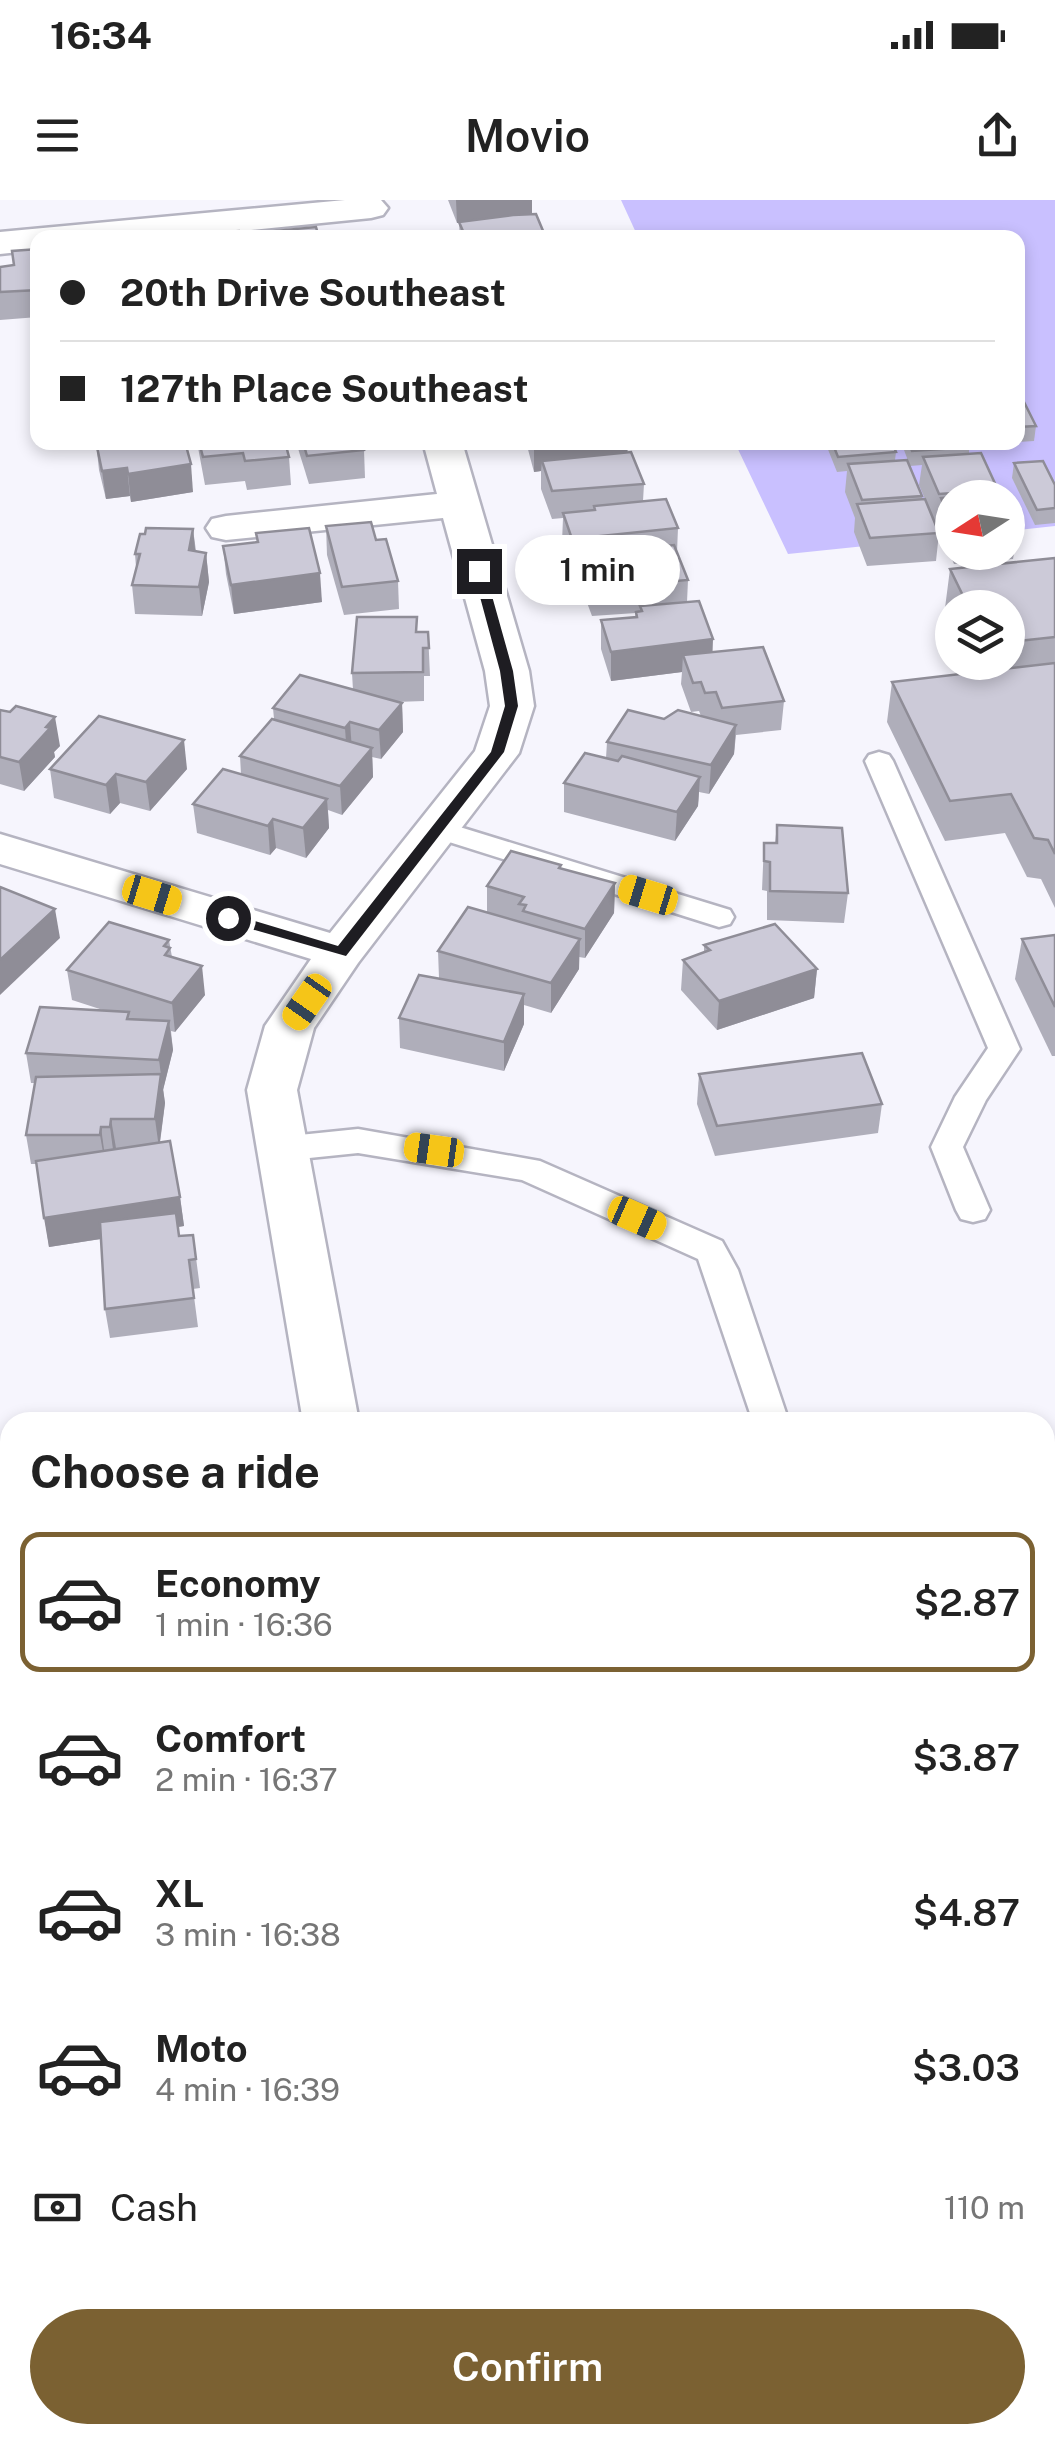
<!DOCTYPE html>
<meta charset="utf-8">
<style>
:root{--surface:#fff;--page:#f6f6f6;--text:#222;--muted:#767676;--line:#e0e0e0;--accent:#7b6132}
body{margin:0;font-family:"Public Sans",sans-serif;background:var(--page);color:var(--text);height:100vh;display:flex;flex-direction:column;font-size:38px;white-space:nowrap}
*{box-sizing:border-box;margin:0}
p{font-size:32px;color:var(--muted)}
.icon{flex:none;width:55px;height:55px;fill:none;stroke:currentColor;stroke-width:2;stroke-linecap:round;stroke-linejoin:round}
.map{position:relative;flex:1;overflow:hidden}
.details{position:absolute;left:0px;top:1212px;width:1055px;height:1032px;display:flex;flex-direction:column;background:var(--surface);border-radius:30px 30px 0 0;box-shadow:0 5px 15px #0003}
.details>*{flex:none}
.hud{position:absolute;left:30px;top:30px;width:995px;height:220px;border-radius:20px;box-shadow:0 5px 15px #0003;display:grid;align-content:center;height:220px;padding:0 30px;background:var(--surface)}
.needle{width:65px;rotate:258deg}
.buttons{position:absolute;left:935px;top:280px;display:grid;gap:20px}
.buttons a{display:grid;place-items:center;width:90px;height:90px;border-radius:50%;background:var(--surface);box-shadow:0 5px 15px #0003;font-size:50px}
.end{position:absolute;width:45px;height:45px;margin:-22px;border:12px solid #1e1d22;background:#fff;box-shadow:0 0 0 5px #fff}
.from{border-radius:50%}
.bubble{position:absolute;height:70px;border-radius:35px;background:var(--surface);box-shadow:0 5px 15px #0003;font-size:32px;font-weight:600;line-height:70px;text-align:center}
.car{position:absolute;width:30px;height:60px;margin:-30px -15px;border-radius:12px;box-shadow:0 0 8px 2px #0007;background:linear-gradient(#f5c518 24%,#345 0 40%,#f5c518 0 76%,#345 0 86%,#f5c518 0)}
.hud b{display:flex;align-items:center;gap:35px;height:95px;font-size:38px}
.hud b+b{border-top:2px solid var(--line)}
.hud i{width:25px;height:25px;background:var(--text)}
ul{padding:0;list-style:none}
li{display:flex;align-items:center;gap:30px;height:140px;margin:0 20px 15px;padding:0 10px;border:5px solid transparent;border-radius:20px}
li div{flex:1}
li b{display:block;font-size:38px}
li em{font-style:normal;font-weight:600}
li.active{border-color:var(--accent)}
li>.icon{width:90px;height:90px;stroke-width:1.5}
h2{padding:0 30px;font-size:45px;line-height:120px}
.pay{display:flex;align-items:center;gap:25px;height:110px;padding:0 30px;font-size:38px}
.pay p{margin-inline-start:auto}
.button{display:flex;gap:20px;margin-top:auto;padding:20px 30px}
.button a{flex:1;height:115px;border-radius:60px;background:var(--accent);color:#fff;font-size:40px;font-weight:600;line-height:115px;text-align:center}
.status{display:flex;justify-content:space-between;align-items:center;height:70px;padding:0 50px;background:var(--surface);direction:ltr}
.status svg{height:28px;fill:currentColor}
header{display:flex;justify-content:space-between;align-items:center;height:130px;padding:0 30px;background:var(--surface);font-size:45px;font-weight:600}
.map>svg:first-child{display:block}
.green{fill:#c9c0ff}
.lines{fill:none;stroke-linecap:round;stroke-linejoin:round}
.lane-casing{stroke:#b5b4c1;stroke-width:5}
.street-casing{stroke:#b5b4c1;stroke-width:5}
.primary-casing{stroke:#b5b4c1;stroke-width:5}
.lane{fill:#fff;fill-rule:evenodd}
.street{fill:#fff;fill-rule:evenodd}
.primary{fill:#fff;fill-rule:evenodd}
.wall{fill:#afaeba}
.shaded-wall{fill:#8f8d97}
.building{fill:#cccad8;stroke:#8f8d97;stroke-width:2.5}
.route{fill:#1e1d22}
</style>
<div class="status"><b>16:34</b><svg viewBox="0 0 49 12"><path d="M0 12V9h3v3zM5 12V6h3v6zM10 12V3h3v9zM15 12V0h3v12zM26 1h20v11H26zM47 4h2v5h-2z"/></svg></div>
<header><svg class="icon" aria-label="menu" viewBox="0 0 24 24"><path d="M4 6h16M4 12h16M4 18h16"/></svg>Movio<svg class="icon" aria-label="share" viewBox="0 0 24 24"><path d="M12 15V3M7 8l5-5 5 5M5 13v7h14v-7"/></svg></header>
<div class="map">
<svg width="1055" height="2243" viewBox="0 0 1055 2243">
<rect width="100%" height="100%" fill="#f6f5fd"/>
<!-- green -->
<path class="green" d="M621 0H1055V326L1008 331V298H952V337L788 354 735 243 1018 242V38L638 37Z"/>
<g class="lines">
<!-- lane casing -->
<g class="lane-casing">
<g id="lane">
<path d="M879 552 889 555 893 561 1020 849 986 900 963 947 990 1010 985 1019 973 1022 961 1019 956 1010 931 947 955 897 988 848 865 561 869 555Z"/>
<path d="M437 620 730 710 734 717 730 724 719 727 427 635 422 629 427 623Z"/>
<path d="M358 929 540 961 722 1041 738 1070 789 1222H753L698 1059 522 980 358 953 280 961 268 957 263 949 268 941 280 937Z"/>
</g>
</g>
<!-- street casing -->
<g class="street-casing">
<g id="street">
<path d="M345 0H381L388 8 383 15 371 18 172 38H38V50L0 54V32Z"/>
<path d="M423 242H462L529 471 534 506 519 553 358 763 314 828 297 890 359 1222H303L247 890 265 826 311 759 0 664V634L330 733 475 551 490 506 485 471 443 318 226 340 212 337 206 328 212 319 226 316 437 294Z"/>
</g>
</g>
<!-- primary casing -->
<g class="primary-casing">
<g id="primary">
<path d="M1055 1390V1440L1045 1441V1391Z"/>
<path d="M10 1552V1606L0 1607V1553Z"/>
</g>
</g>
<!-- lane -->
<use href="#lane" class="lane"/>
<!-- street -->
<use href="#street" class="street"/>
<!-- primary -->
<use href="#primary" class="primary"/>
</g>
<!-- wall -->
<g class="wall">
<path d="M448 0H532V15L546 38H460L459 23H457Z"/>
<path d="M38 49V117L0 120V67L14 65Z"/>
<path d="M1018 196 1036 226 1034 241 1018 242Z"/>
<path d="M96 242 193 292 131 302 130 296 106 299 99 270Z"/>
<path d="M197 242H285L289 257 291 285 247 290 245 281 205 285Z"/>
<path d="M296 242H362L364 250 365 278 309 284Z"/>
<path d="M526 242H628L627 252 644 284 643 301 678 328 677 352 688 380 687 402 712 452 784 501 781 530 736 535 734 554 709 594 699 592 698 606 675 641 564 612V583L606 558 607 542 664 519 701 516 699 511 691 512 681 484 682 472 611 481 601 449V420L635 417 636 413 592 416 580 384V366L572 367 562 342 563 318 552 319 541 289V271L534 272Z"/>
<path d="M825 242H892L896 252 895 260 922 296V300L939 333 936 361 867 366 854 332 855 318 845 292 847 271 837 272Z"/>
<path d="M901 242H1007L969 245V254L998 290 997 293 952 298V352H1008V309L1018 331 1013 359 954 364 937 326 938 322H935L919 285 922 265 910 266Z"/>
<path d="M1014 263 1055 285V323L1035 325 1012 278Z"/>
<path d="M326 326 376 340 398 381 399 409 344 415 327 355Z"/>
<path d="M193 329 196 351 206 353 209 382 202 416 135 414 132 385 136 367 135 354Z"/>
<path d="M256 333 322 402 234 414 226 374 223 346 257 342Z"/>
<path d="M1055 358V708L1041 679 1027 677 1005 633 945 641 887 522 892 482 977 472 972 462H1008V408H952V424L945 408 950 369Z"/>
<path d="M418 432H428L430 476H424V501L396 502 402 503 403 532 381 559 372 557 373 577 342 615 328 610 329 628 306 658 276 648 270 655 197 633 193 604 241 574 240 556 274 519 273 508 353 490 352 473Z"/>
<path d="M0 510 60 546 54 552 55 557 24 591 0 584Z"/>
<path d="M50 569H187L150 611 120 603 110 614 54 598Z"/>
<path d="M777 625 848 693 844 723 767 720V691L762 690 764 643H775Z"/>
<path d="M561 668 615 683 614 713 585 758 579 757V769L551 813 524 805V824L504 871 400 848 399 818 439 778 438 751 487 713V686Z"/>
<path d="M1055 735V856H1052L1015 779 1022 739Z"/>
<path d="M169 740 172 757 205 795 175 832 171 831 173 850 163 890 165 903 160 943 180 997 184 1026 178 1027 179 1036 193 1035 200 1088 193 1089 198 1127 110 1138 105 1109 101 1039 49 1047 37 964H31L26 935 35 883H31L26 853 106 811 72 800 67 770Z"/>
<path d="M704 745 817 769 814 798 717 830 681 790 683 760 704 752Z"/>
<path d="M699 874 882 904 878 933 715 956 697 904Z"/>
</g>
<!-- shaded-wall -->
<g class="shaded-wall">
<path d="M456 0H532V16L457 23Z"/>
<path d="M545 242H628L627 261H542L541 271 534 272V244Z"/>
<path d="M191 264 193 292 131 302 128 274Z"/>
<path d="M127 268 130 296 106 299 102 271Z"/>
<path d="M193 329 196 358 189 350Z"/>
<path d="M206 353 209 382 202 416 199 387Z"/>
<path d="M320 373 322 402 234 414 231 385Z"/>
<path d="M713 439 712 468 683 455 682 472 611 481V452Z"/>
<path d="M402 503 403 532 381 559 379 530Z"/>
<path d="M55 517 60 546 54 552 55 557 24 591 19 562 46 527Z"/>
<path d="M350 522 352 551 347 557 345 528Z"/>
<path d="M736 525 734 554 709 594 711 565Z"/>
<path d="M184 540 187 569 150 611 146 582Z"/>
<path d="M372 548 373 577 342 615 340 586Z"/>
<path d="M116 574 120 603 110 614 106 585Z"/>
<path d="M700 577 698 606 675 641 677 612Z"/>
<path d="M327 599 329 628 306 658 303 628Z"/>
<path d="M273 619 276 648 270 655 268 626Z"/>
<path d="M615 683 614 713 585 758V729Z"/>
<path d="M55 709 60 738 0 795V760Z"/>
<path d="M580 739 579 769 551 813V783Z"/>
<path d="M202 766 205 795 175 832 172 803Z"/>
<path d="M817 769 814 798 717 830 719 801Z"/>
<path d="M524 794V824L504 871V842Z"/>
<path d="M169 821 173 850 163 890 159 860Z"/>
<path d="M161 874 165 903 159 948 155 919Z"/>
<path d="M111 919 116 948 114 957 110 927Z"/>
<path d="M101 927 105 957V964L100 935Z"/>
<path d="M180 997 184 1026 49 1047 44 1018Z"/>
</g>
<!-- building -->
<g class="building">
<path d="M536 14 546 38H466L459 22 513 15Z"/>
<path d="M316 27 319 38H265L264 32Z"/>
<path d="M239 31 241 38H194L193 34Z"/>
<path d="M38 49V90L0 92V67L14 65 12 51Z"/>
<path d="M1018 196H1021L1036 226 1018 227Z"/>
<path d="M96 242H185L191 264 128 274 127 268 102 271Z"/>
<path d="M199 242H285L289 257 245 261 243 253 203 257Z"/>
<path d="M303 242H362L364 250 307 256Z"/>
<path d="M832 242H892L896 252 838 257Z"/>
<path d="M909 242H968L970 247 912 251Z"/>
<path d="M631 252 644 284 552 291 542 261Z"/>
<path d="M981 253 998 290 939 294 923 257Z"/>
<path d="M907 260 922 296 862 300 848 264Z"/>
<path d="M1043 261 1055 285V308L1037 310 1014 263Z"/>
<path d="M1000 293 1002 298H952V325L941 298Z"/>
<path d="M666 299 678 328 572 339 563 313 595 310 594 306Z"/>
<path d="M925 299 939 333 870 338 857 304Z"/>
<path d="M1008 309 1018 331 1008 332Z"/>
<path d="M371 322 376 340 386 339 398 381 342 387 326 326Z"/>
<path d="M146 328 193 329 189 350 206 353 199 387 132 385 140 354H135L140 334H145Z"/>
<path d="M309 328 320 373 231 385 223 346 258 342 256 333Z"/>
<path d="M674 345 688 380 593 388 580 355Z"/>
<path d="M1055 358V437L1008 442V408H969L950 369Z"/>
<path d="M699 401 713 439 611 452 601 420 637 417 636 412 642 411 640 406Z"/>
<path d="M357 417H417L416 432H428L429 448H423V472L352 473Z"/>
<path d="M763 447 784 501 722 508 716 492 705 493 701 482 693 483 683 455Z"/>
<path d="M1055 463V654L1048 640 1034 638 1011 594 950 601 892 482Z"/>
<path d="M300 475 402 503 379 530 350 522 345 528 273 508Z"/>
<path d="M16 506 55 517 46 527 50 528 19 562 0 557V510L10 512Z"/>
<path d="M628 510 664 519 678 510 736 525 711 565 607 542Z"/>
<path d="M99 516 184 540 146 582 116 574 106 585 50 569Z"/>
<path d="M272 519 372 548 340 586 240 556Z"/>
<path d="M585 553 618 561 622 556 700 577 677 612 564 583Z"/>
<path d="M223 569 327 599 303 628 273 619 268 626 193 604Z"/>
<path d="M777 625 842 628 848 693 770 691V662L764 661V643H777Z"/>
<path d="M511 651 561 665 559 668 615 683 585 729 523 711 526 705 519 704 524 697 487 686Z"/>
<path d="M0 687 55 709 0 760Z"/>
<path d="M468 707 580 739 551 783 438 751Z"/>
<path d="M109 722 169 740 164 746 170 748 165 755 202 766 172 803 67 770Z"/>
<path d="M775 724 817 769 719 801 683 760 710 750 704 745Z"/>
<path d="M1055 735V807L1022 739Z"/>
<path d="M419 775 524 794 504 842 399 818Z"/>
<path d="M40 807 129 812 127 819 169 821 159 860 26 853Z"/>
<path d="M862 853 882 904 717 926 699 874Z"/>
<path d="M161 874 155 919H111L110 927H101L100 935H26L36 877Z"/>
<path d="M170 941 180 997 44 1018 36 961Z"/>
<path d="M176 1013 179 1036 193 1035 196 1059 189 1060 194 1098 105 1109 100 1022Z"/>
</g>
<!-- route -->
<path class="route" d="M479 367 485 371 513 471 518 506 504 552 346 756 223 721V715L228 713 338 746 491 552 505 506 500 471 473 371Z"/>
</svg>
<div class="buttons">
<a><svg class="needle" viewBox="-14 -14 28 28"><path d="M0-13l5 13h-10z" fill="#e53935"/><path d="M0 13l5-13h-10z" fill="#767676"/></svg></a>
<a><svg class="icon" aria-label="layers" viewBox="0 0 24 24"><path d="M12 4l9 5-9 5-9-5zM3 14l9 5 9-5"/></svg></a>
</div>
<i class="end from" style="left:228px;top:718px"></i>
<i class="end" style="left:479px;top:371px"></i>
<div class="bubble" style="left:515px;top:335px;width:165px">1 min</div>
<i class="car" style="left:152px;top:695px;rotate:107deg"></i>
<i class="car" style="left:648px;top:695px;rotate:287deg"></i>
<i class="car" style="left:307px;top:802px;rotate:215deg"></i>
<i class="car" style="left:434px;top:950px;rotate:278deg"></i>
<i class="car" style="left:637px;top:1018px;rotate:114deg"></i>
<div class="hud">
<b><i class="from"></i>20th Drive Southeast</b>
<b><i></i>127th Place Southeast</b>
</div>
<section class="details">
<h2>Choose a ride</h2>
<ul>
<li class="active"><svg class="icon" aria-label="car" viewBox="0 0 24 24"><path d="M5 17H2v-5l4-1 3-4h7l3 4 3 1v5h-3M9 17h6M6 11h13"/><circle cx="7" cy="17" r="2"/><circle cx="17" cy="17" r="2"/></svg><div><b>Economy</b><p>1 min · 16:36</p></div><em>$2.87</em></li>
<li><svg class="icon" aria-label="car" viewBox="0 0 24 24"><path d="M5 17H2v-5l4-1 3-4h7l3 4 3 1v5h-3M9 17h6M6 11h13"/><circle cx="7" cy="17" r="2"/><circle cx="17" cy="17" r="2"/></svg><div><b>Comfort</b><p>2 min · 16:37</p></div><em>$3.87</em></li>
<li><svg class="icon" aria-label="car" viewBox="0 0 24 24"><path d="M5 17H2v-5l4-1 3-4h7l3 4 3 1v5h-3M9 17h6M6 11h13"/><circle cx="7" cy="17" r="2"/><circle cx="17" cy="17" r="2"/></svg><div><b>XL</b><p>3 min · 16:38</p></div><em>$4.87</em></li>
<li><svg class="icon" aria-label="car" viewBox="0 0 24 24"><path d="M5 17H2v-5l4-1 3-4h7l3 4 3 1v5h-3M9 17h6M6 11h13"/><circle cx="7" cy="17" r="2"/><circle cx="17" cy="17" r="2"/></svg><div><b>Moto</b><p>4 min · 16:39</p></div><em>$3.03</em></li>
</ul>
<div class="pay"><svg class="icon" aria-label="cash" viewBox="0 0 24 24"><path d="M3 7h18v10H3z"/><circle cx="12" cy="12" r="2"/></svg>Cash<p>110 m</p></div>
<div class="button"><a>Confirm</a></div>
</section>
</div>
